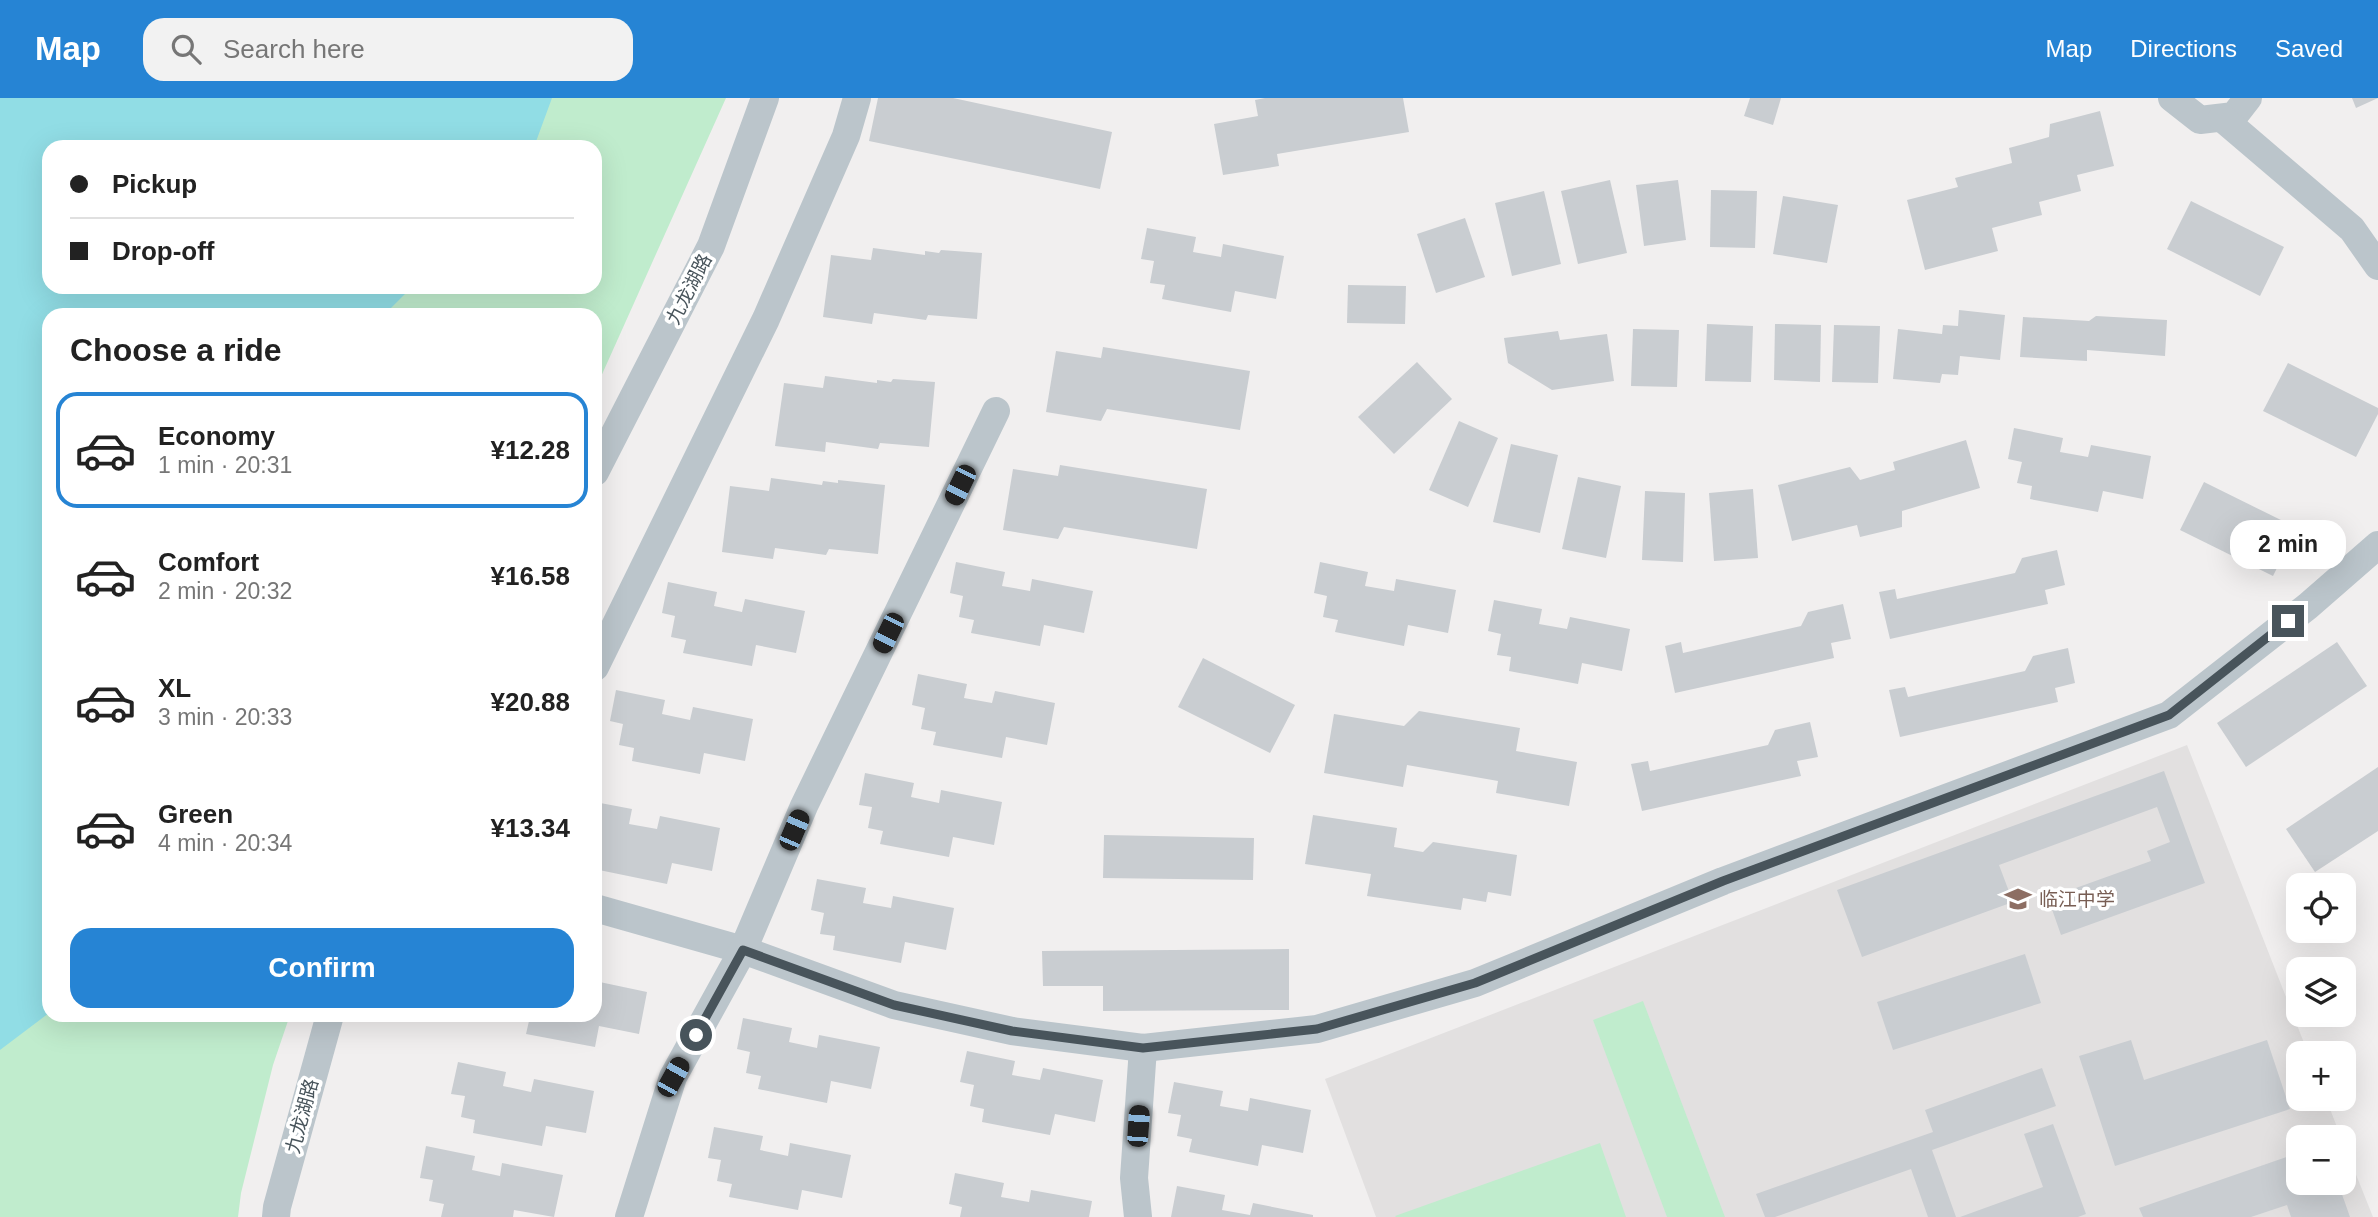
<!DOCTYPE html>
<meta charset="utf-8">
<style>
:root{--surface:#fff;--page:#f2f2f2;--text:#222;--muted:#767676;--line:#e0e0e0;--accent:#2684d4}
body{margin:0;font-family:Arial,"Noto Sans SC",sans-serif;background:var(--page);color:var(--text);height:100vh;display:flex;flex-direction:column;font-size:26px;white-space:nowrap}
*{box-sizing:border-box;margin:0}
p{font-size:23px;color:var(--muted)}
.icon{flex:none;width:38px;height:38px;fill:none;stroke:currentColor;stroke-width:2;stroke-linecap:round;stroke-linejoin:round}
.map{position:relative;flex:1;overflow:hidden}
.side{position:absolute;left:42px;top:210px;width:560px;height:714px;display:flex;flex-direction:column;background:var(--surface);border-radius:21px;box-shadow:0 7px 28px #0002}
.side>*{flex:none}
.guide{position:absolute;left:42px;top:42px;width:560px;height:154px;border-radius:21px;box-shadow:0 7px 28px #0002;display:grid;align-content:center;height:154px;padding:0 28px;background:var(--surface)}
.controls{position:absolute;left:2286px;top:775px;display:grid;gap:14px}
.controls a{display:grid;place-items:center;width:70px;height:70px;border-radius:14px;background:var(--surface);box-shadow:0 7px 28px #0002;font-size:35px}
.end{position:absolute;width:32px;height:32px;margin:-16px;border:9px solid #48545b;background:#fff;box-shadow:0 0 0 4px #fff}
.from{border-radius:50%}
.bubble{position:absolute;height:49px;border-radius:21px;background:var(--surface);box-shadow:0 7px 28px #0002;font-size:23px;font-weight:800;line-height:49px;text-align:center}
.car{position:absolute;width:21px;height:42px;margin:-21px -10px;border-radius:9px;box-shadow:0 0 5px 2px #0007;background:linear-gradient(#222 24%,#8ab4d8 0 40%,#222 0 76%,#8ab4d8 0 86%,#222 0)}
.guide b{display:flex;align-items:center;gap:24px;height:66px;font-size:26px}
.guide b+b{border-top:2px solid var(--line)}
.guide i{width:18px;height:18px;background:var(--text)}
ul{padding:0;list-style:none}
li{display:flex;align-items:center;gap:21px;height:116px;margin:0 14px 10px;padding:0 14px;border:4px solid transparent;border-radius:21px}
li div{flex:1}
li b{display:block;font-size:26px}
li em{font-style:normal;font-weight:800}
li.on{border-color:var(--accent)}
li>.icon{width:63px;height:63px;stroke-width:1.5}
h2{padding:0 28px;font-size:32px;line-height:84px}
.action{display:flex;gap:14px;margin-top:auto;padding:14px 28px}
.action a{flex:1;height:80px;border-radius:21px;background:var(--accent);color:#fff;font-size:28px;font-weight:800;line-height:80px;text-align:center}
header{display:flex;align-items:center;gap:42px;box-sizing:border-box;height:98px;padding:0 35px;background:var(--accent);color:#fff}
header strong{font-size:33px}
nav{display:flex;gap:38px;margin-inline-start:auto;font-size:24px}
.search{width:490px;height:63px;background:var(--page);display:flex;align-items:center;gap:18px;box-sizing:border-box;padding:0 24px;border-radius:21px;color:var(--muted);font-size:26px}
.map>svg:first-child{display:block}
.education{fill:#e2e0e0}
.green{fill:#c0eccd;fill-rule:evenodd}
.water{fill:#91dde5}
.building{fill:#c9cdd1}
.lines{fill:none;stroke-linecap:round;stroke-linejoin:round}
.minor{stroke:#bbc5cb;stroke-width:28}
.route{stroke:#48545b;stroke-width:9}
.labels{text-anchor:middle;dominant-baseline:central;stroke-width:7;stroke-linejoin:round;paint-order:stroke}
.street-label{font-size:19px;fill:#48545b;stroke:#fff}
.education-label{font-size:19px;fill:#785e54;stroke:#fff;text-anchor:start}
</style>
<header>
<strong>Map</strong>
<div class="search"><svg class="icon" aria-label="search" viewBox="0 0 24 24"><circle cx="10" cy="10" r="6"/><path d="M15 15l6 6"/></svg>Search here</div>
<nav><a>Map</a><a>Directions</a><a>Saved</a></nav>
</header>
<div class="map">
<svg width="2378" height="1119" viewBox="0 0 2378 1119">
<rect width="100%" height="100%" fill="#f1efef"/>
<!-- education -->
<path class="education" d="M2187 647 2308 955 2298 956V1001H2326L2341 1039 2298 1040V1085H2343V1044L2373 1119H1376L1325 981Z"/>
<!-- green -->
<g class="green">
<path d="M0 0H726L595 292V217H49V917H290L273 967 241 1095 238 1119H0ZM49 49H595V189H49Z"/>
<path d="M1643 903 1725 1119H1667L1593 922Z"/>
<path d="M1600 1045 1626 1119H1396L1395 1118Z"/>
</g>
<!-- water -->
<path class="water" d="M0 0H552L534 49H49V189H412L384 217H49V915L0 952Z"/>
<!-- building -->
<g class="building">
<path d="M878 0H953L1112 34 1100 91 869 43Z"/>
<path d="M1265 0H1403L1409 34 1277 56 1279 68 1223 77 1214 26 1258 18 1255 2Z"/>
<path d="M1750 0H1781L1773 27 1744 18Z"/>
<path d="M2352 0H2378L2356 10Z"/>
<path d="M2100 13 2114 68 2077 77 2081 93 2039 104 2042 117 1992 130 1998 153 1925 172 1907 102 1958 89 1955 80 2012 65 2009 50 2049 39 2050 26Z"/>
<path d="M1610 82 1627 155 1578 166 1561 93Z"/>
<path d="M1678 82 1686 142 1644 148 1636 87Z"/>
<path d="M1711 92 1757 93 1755 150 1710 149Z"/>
<path d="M1544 93 1561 166 1512 178 1495 105Z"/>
<path d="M1783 98 1838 107 1827 165 1773 156Z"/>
<path d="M2191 103 2284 149 2260 198 2167 151Z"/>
<path d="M1465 120 1485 179 1436 195 1417 136Z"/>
<path d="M1147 130 1196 139 1193 154 1221 159 1223 146 1284 158 1276 201 1235 193 1231 214 1162 201 1165 187 1150 185 1154 163 1141 161Z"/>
<path d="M873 150 925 157V153L939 155 941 152 982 155 977 221 928 217 926 222 874 215 872 226 823 219 831 157 871 162Z"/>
<path d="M1348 187 1406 188 1405 226 1347 225Z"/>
<path d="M1959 212 2005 217 2000 262 1960 258 1958 277 1942 276 1940 285 1893 281 1898 231 1942 236 1943 227 1958 228Z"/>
<path d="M2096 218 2167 222 2165 258 2087 252V263L2020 259 2023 219 2089 223Z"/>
<path d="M1707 226 1753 228 1751 284 1705 283Z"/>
<path d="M1775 226 1821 227 1820 284 1774 282Z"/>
<path d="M1834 227 1880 228 1878 285 1832 284Z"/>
<path d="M1633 231 1679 232 1677 289 1631 288Z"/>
<path d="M1558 233 1560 242 1607 236 1614 283 1552 292 1508 265 1504 240Z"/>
<path d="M1103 249 1250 273 1240 332 1107 311 1101 323 1046 314 1056 253 1101 260Z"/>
<path d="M1417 264 1452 301 1394 356 1358 319Z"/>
<path d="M2288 265 2378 310V316L2356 359 2263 313Z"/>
<path d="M825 278 877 285V282L891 284 893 281 935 284 929 349 880 345 878 351 826 344 825 354 775 348 784 285 823 290Z"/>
<path d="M1459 323 1498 340 1468 409 1429 392Z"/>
<path d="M2014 330 2063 340 2060 354 2088 359 2091 347 2151 358 2143 401 2103 393 2098 414 2030 401 2032 388 2017 385 2022 364 2008 361Z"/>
<path d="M1966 342 1980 390 1902 413V429L1860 439 1857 427 1792 443 1778 387 1850 369 1860 382 1895 372 1893 364Z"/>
<path d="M1511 346 1558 357 1540 435 1493 424Z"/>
<path d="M1060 367 1207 391 1197 451 1064 429 1058 441 1003 432 1013 371 1058 378Z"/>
<path d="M1578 379 1621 388 1606 460 1562 451Z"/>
<path d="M771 380 822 387 823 383 838 385V382L885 387 878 456 829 451 826 457 775 450 773 461 722 454 730 388 769 393Z"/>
<path d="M2204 384 2297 430 2273 478 2180 432Z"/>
<path d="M1753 391 1758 460 1714 463 1709 395Z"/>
<path d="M1645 393 1685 395 1683 464 1642 462Z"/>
<path d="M2057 452 2065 487 2045 492 2048 506 1890 541 1879 494 1895 491 1897 501 2015 475 2022 460Z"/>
<path d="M956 464 1005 474 1002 488 1030 493 1032 481 1093 493 1084 535 1044 527 1040 548 971 535 974 522 959 519 963 498 950 495Z"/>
<path d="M1320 464 1368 474 1365 488 1394 493 1396 481 1456 492 1448 535 1408 527 1404 548 1335 534 1338 522 1323 519 1327 498 1314 495Z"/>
<path d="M668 484 717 494 714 508 742 514 745 501 805 513 796 555 756 547 752 568 683 555 686 542 671 539 675 518 662 515Z"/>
<path d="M1494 502 1542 511 1539 526 1567 531 1570 519 1630 531 1622 573 1582 565 1578 586 1509 573 1511 559 1497 557 1501 536 1488 533Z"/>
<path d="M1843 506 1851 541 1831 545 1834 560 1675 595 1665 548 1681 544 1683 555 1801 528 1808 514Z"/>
<path d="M2337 544 2367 588 2246 669 2217 625Z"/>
<path d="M2068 550 2075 585 2055 590 2058 604 1900 639 1889 592 1905 589 1908 599 2025 573 2033 558Z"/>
<path d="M1203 560 1295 607 1270 655 1178 609Z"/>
<path d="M918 576 967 586 964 600 992 605 995 593 1055 605 1047 647 1006 639 1002 660 933 647 936 634 921 631 925 610 912 607Z"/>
<path d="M616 592 665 602 662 616 690 622 693 609 753 621 745 663 704 655 700 676 632 663 634 650 619 647 623 626 610 623Z"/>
<path d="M1419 613 1520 630 1516 653 1577 664 1569 708 1496 695 1498 683 1407 667 1403 689 1324 675 1334 616 1404 628Z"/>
<path d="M1810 624 1818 659 1797 663 1801 678 1642 713 1631 666 1648 663 1650 673 1768 647 1775 632Z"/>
<path d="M2378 669V733L2315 774 2286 731Z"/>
<path d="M2164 673 2205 785 2061 837 2048 800 2151 763 2147 753 2170 744 2157 709 1999 767 2013 804 1862 859 1837 792Z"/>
<path d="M865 675 914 685 911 699 939 705 941 692 1002 704 994 747 953 739 949 759 880 746 883 733 868 730 872 709 859 707Z"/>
<path d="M595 704 632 711 629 726 657 731 660 718 720 730 712 773 672 765 667 786 599 772 602 759 595 758Z"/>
<path d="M1313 717 1397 730 1394 749 1423 754 1433 744 1517 757 1511 798 1488 794 1486 804 1463 800 1461 812 1367 798 1371 776 1305 766Z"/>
<path d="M1104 737 1254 740 1253 782 1103 780Z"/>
<path d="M817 781 866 790 863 805 891 810 893 798 954 810 946 852 905 844 901 865 833 852 835 838 820 836 824 815 811 812Z"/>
<path d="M1289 851V912L1103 913V888H1043L1042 853Z"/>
<path d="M2025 856 2041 905 1893 952 1877 904Z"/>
<path d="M595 883 647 894 639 936 599 928 595 949 526 936 529 923 514 920V917H595Z"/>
<path d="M743 920 792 930 789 944 817 950 819 937 880 949 871 991 831 983 827 1005 758 991 761 978 746 975 750 954 737 951Z"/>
<path d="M2131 942 2144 982 2267 942 2290 1011 2115 1068 2079 958Z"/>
<path d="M967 953 1015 963 1012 977 1040 982 1043 970 1103 982 1095 1024 1055 1016 1050 1037 982 1024 984 1011 970 1008 974 987 960 984Z"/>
<path d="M458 964 506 974 503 988 531 994 534 981 594 993 586 1035 546 1028 542 1048 473 1035 475 1022 461 1019 465 998 451 996Z"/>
<path d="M2042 970 2056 1008 1932 1052 1956 1119H1928L1911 1071 1775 1119H1765L1756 1096 1933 1034 1925 1012Z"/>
<path d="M1174 984 1223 993 1220 1008 1248 1013 1250 1000 1311 1012 1303 1055 1262 1047 1258 1068 1189 1054 1192 1041 1177 1038 1181 1017 1168 1015Z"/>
<path d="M2053 1026 2086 1116 2078 1119H1960L2043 1089 2024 1036Z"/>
<path d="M714 1029 763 1038 760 1052 788 1058 790 1045 851 1057 842 1100 802 1092 798 1112 729 1099 732 1086 717 1083 721 1062 708 1060Z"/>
<path d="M426 1048 475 1058 472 1072 500 1078 502 1065 563 1077 554 1119 514 1112 513 1119H441L444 1106 429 1103 433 1082 420 1080Z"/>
<path d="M2298 1055V1085H2338L2350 1119H2291L2287 1107 2251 1119H2143L2139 1110Z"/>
<path d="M955 1075 1004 1085 1001 1099 1029 1104 1031 1092 1092 1103 1089 1119H960L962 1109 949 1106Z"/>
<path d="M1177 1088 1225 1097 1222 1112 1250 1117 1253 1105 1313 1117V1119H1171Z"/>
</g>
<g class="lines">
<!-- minor -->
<g class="minor">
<path d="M2172 0 2200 22 2234 18 2248 0"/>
<path d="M2222 20 2352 131 2378 168"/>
<path d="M595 374 711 148 765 0"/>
<path d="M595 569 766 221 846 38 857 0"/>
<path d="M595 810 743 852 894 907 1012 933 1143 950 1317 931 1475 885 1723 783 2169 617 2308 508 2378 447"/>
<path d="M276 1119 277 1109 330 917"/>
<path d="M629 1119 673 979 743 852 804 708 996 313"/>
<path d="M1138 1119 1134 1080 1143 950"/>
</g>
</g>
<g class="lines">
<!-- route -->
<path class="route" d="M696 937 743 852 894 907 1012 933 1143 950 1317 931 1475 885 1723 783 2169 617 2288 523"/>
</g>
<!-- icons -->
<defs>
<g id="school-bare" transform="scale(2.1)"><path d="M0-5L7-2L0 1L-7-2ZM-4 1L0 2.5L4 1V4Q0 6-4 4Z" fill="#8d6e63" stroke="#fff" stroke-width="2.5" paint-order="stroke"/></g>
</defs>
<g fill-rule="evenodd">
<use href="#school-bare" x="2018" y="801"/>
</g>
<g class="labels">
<!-- street labels -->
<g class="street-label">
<text transform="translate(689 191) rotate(-63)">九龙湖路</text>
<text transform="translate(302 1018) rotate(-75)">九龙湖路</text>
</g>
<!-- education labels -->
<g class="education-label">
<text x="2039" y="801">临江中学</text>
</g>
</g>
</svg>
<div class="controls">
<a><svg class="icon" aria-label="locate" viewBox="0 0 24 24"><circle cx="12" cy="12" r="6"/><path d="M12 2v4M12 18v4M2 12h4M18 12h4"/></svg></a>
<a><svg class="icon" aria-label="layers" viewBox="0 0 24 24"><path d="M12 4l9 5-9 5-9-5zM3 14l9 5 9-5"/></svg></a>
<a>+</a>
<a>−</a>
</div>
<i class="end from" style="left:696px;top:937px"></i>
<i class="end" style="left:2288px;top:523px"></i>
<div class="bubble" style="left:2230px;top:422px;width:116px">2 min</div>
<i class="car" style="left:960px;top:387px;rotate:206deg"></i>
<i class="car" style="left:888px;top:535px;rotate:206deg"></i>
<i class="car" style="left:794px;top:732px;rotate:23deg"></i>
<i class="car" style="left:673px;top:979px;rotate:29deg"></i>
<i class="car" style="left:1138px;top:1028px;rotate:4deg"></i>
<div class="guide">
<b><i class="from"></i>Pickup</b>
<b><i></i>Drop-off</b>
</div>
<section class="side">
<h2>Choose a ride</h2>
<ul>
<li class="on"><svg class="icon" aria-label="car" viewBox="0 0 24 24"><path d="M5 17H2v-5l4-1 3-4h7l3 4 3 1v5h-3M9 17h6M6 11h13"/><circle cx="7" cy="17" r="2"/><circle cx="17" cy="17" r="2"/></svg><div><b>Economy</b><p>1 min · 20:31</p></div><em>¥12.28</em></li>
<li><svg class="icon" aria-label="car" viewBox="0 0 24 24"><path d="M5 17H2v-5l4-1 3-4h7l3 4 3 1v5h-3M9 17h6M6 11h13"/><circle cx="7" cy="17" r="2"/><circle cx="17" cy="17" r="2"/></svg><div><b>Comfort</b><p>2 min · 20:32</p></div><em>¥16.58</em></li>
<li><svg class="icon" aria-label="car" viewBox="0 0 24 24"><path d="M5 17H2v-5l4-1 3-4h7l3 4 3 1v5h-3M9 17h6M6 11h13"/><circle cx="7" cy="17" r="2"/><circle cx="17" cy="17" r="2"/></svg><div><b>XL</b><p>3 min · 20:33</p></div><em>¥20.88</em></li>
<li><svg class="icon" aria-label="car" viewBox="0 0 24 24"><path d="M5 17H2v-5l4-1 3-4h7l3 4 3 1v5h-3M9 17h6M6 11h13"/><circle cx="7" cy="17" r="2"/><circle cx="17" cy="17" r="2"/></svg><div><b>Green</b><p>4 min · 20:34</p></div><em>¥13.34</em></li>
</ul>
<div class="action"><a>Confirm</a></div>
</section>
</div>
